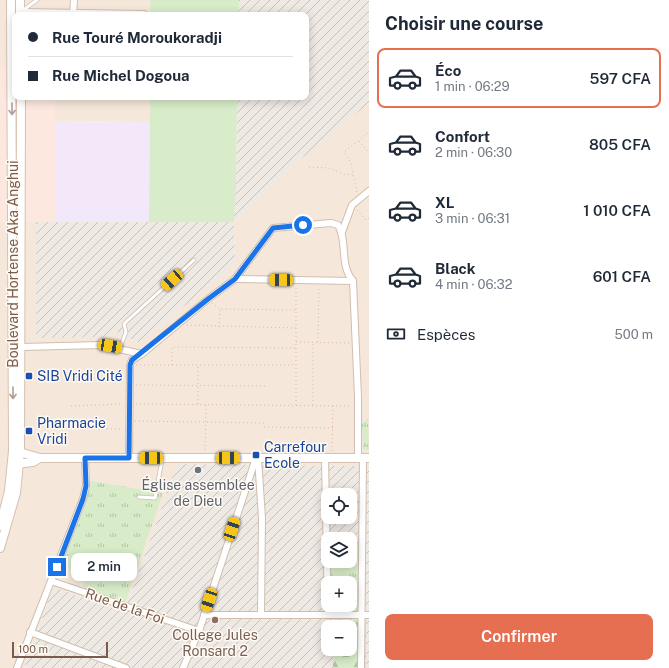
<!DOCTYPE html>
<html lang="fr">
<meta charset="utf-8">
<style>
:root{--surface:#fff;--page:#f6f6f7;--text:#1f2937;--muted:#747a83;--line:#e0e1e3;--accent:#e76f51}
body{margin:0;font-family:"Public Sans",sans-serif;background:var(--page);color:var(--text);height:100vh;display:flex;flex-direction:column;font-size:15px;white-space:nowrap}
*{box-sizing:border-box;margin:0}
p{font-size:13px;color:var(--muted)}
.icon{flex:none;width:22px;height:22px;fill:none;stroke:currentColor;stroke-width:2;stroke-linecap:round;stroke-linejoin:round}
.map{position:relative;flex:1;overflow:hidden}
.side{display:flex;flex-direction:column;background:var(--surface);width:300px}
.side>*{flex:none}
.banner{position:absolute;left:12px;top:12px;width:297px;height:88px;border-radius:8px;box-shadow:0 2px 10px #0003;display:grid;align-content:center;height:88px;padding:0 16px;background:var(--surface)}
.tools{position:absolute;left:321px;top:488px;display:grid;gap:8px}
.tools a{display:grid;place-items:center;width:36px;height:36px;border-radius:8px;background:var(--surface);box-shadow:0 2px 10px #0003;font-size:20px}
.scale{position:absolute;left:12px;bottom:10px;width:96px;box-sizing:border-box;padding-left:4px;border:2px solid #7a5c4d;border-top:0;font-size:11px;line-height:14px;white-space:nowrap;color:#7a5c4d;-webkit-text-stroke:3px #fffaf3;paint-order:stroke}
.end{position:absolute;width:18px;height:18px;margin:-9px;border:5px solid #1a73e8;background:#fff;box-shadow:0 0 0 2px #fff}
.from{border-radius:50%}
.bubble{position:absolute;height:28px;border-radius:8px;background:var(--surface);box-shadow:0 2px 10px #0003;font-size:13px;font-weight:600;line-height:28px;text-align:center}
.car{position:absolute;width:12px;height:24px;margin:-12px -6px;border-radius:5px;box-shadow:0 0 3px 1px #0007;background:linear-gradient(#f5c518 24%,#345 0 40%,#f5c518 0 76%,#345 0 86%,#f5c518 0)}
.banner b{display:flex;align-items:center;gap:14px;height:38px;font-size:15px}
.banner b+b{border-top:1px solid var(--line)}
.banner i{width:10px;height:10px;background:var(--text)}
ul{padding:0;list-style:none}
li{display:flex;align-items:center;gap:12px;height:60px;margin:0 8px 6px;padding:0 8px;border:2px solid transparent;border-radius:8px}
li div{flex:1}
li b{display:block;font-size:15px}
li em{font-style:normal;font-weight:600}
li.active{border-color:var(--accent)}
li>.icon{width:36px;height:36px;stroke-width:1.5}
h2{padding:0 16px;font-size:18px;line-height:48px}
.pay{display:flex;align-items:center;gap:10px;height:44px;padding:0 16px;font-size:15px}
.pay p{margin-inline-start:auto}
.action{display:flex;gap:8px;margin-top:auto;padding:8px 16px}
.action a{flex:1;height:46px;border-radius:8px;background:var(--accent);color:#fff;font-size:16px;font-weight:600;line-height:46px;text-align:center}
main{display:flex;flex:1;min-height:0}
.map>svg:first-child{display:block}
.residential{fill:#f5e8da}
.commercial{fill:#fde8e0}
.industrial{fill:url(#industrial-furrows);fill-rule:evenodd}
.education{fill:#f3e8fa}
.grass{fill:url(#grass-tufts)}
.forest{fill:url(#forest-firs)}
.pitch{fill:#d8ecc9}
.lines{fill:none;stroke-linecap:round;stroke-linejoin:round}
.lane-casing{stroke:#d1beb0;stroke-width:4.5}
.street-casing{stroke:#d1beb0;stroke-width:8}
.secondary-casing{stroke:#d6c0b0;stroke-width:10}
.path{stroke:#d9b8a5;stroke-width:1;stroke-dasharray:1 3;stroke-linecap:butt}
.lane{stroke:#fff;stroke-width:3}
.street{stroke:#fff;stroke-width:6}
.secondary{stroke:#fff;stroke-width:8}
.oneway{stroke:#af9d94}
.route{stroke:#1a73e8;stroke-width:5}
.transit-dot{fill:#1a4fb4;stroke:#fffaf3;stroke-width:1.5}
.worship-dot{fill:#6b7280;stroke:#fffaf3;stroke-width:1.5}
.education-dot{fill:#8d6e63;stroke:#fffaf3;stroke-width:1.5}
.labels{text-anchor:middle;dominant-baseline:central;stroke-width:3;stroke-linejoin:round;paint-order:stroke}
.street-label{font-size:14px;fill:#7a5c4d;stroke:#fffaf3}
.transit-label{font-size:14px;fill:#164399;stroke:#fffaf3;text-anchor:start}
.worship-label{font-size:14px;fill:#5b616d;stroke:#fffaf3}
.education-label{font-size:14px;fill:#785e54;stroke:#fffaf3}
</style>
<main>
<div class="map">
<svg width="369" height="668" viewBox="0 0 369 668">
<defs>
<pattern id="industrial-furrows" width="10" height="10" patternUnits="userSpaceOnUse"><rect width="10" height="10" fill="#efe9e4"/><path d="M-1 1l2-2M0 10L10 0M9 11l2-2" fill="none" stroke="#c7c0bb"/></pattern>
<pattern id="grass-tufts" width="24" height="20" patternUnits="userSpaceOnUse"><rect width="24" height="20" fill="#d8ecc9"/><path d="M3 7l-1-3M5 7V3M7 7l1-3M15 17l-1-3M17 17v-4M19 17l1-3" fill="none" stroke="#b4c2a5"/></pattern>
<pattern id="forest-firs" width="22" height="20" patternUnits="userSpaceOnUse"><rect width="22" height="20" fill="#d8ecc9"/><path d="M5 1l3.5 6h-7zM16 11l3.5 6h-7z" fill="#b4c2a5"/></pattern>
</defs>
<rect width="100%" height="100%" fill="#fdf6ec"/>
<!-- residential -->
<g class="residential">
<path d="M0 0H150V15H15V67H0Z"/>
<path d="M55 97H150V122L55 121Z"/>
<path d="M369 103V466L177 464 124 612 53 587 24 668H0V222H36V338L112 330 139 343 235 264 234 222 281 175Z"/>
</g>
<!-- commercial -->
<path class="commercial" d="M0 67H15V97H55V222H0Z"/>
<!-- industrial -->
<g class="industrial">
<path d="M239 0H369V103L281 175 234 222 235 264 139 343 112 330 103 337 36 338V222H233L236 188 237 97H306V15H239Z"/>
<path d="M177 464 369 466V668H24L53 587 124 612ZM328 495H350V517H328ZM328 539H350V561H328ZM328 583H350V605H328ZM328 627H350V649H328Z"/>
</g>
<!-- education -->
<path class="education" d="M55 121 150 122 149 222H55Z"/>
<!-- grass -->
<g class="grass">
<path d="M368 418 369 450 363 449 362 423Z"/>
<path d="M91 481 163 493 125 603 83 587 86 578 62 564Z"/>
<path d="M350 540H354L363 552 364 611H329V605H350V583H329V561H350Z"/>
</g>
<!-- forest -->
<path class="forest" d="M333 620H366V668H333V649H350V627H333Z"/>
<!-- pitch -->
<g class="pitch">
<rect x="150" y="0" width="89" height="15"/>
<path d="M150 97H237L236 188 234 222H149Z"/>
</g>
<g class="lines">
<!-- lane casing -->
<g class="lane-casing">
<g id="lane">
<path d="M22 11 37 0"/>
<path d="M120 348 126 332 124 324 127 321 194 260"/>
<path d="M139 497 155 498 162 460"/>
</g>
</g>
<!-- street casing -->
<g class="street-casing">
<g id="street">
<path d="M20 12 144 14"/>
<path d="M73 15 74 0"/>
<path d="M342 232 352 205 369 191"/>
<path d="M235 279 353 281"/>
<path d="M22 347 100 345 142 354 208 299 235 279 273 228 331 223 338 225C348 242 339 265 353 281L358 397V458"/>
<path d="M129 458 130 365 132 360 142 354"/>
<path d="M258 458 262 518 261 615"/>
<path d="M325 458 328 615"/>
<path d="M51 581 199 631"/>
<path d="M204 615H369"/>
<path d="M30 632 126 668"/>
<path d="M17 668 83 499 86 486 85 458"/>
<path d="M183 668 199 631 256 458"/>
<path d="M361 668 363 458"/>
</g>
</g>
<!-- secondary casing -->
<g class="secondary-casing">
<g id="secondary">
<path d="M20 0V15"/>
<path d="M16 451 40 458"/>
<path d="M15 464 33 462 40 458H369"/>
<path d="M0 526 9 491 13 451 11 0"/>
<path d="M0 548 16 493 20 452 21 97"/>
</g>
</g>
<!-- path -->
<g class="path">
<path d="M359 141 369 153"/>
<path d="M309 167 329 168 343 174 353 175"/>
<path d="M357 192 351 163 344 152 369 132"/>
<path d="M357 210 366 220 369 218"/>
<path d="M212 303 220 309 295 310"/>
<path d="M187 325 296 328"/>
<path d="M219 327 220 310"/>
<path d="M296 342 349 343"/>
<path d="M318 342 319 287"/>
<path d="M136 365H296"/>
<path d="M172 365V347L296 348"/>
<path d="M136 385 268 386"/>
<path d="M136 404 351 406"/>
<path d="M198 404V366"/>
<path d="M296 405V286"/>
<path d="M313 405V342"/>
<path d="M71 406 123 404"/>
<path d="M135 421 265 423"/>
<path d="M264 427 333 428"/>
<path d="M63 428 122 429"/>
<path d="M205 450 206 405"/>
<path d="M332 451 333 406"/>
</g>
<!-- lane -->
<use href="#lane" class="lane"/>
<!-- street -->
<use href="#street" class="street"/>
<!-- secondary -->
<use href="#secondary" class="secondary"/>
</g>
<!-- one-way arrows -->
<defs><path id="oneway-shaft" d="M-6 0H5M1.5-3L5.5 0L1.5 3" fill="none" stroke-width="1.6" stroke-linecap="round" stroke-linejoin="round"/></defs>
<g class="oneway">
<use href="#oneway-shaft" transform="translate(12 109) rotate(89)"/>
<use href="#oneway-shaft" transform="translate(13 393) rotate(90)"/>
</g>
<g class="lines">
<!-- route -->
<path class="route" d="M57 567 83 499 86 486 85 458H129L130 365 132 360 208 299 235 279 273 228 303 225"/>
</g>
<!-- markers -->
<g class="transit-dot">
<rect x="25" y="372" width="8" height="8" rx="2"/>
<rect x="25" y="427" width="8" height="8" rx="2"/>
<rect x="252" y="451" width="8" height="8" rx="2"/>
</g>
<circle class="worship-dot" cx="198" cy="470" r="4"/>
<circle class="education-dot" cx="215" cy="620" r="4"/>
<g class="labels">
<!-- street labels -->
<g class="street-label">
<text transform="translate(13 264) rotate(-90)">Boulevard Hortense Aka Anghui</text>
<text transform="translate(125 606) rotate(19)">Rue de la Foi</text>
</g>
<!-- transit labels -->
<g class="transit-label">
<text x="37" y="376">SIB Vridi Cité</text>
<text x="37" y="423">Pharmacie<tspan x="37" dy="16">Vridi</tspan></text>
<text x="264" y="447">Carrefour<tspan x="264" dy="16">Ecole</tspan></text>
</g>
<!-- worship labels -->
<g class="worship-label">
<text x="198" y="485">Église assemblee<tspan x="198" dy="16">de Dieu</tspan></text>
</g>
<!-- education labels -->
<g class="education-label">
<text x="215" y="635">College Jules<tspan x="215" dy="16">Ronsard 2</tspan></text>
</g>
</g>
</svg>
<div class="tools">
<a><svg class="icon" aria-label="locate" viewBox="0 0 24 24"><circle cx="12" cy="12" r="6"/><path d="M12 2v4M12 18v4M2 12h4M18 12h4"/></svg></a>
<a><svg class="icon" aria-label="layers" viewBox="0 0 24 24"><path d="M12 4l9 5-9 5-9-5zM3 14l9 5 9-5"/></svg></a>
<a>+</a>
<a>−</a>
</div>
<div class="scale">100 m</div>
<i class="end from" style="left:303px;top:225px"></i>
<i class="end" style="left:57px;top:567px"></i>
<div class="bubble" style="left:71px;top:553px;width:66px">2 min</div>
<i class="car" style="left:172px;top:280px;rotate:228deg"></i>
<i class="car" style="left:281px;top:280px;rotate:271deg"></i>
<i class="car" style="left:110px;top:346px;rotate:100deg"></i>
<i class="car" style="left:151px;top:458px;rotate:270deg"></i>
<i class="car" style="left:228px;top:458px;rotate:90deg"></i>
<i class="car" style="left:232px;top:529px;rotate:18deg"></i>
<i class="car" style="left:209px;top:600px;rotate:199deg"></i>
<div class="banner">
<b><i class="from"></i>Rue Touré Moroukoradji</b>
<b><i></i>Rue Michel Dogoua</b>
</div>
</div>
<section class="side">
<h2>Choisir une course</h2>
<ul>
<li class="active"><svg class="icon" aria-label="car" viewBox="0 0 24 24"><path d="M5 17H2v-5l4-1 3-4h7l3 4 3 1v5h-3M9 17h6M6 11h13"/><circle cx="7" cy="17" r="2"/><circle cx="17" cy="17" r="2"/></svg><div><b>Éco</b><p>1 min · 06:29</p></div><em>597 CFA</em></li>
<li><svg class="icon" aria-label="car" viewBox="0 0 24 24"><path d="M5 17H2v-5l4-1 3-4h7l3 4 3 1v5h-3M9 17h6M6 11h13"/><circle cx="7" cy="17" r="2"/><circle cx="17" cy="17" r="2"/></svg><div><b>Confort</b><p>2 min · 06:30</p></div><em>805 CFA</em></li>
<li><svg class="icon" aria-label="car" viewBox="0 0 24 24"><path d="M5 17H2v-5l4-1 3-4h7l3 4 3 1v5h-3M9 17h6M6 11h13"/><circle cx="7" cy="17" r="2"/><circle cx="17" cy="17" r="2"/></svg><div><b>XL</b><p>3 min · 06:31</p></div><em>1 010 CFA</em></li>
<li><svg class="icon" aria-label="car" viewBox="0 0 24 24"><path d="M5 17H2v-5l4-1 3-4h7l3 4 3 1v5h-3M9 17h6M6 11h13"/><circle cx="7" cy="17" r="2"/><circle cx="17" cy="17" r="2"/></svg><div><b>Black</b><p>4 min · 06:32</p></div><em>601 CFA</em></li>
</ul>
<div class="pay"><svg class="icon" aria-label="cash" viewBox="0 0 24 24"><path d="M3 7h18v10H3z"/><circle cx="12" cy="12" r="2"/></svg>Espèces<p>500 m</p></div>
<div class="action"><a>Confirmer</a></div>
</section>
</main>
